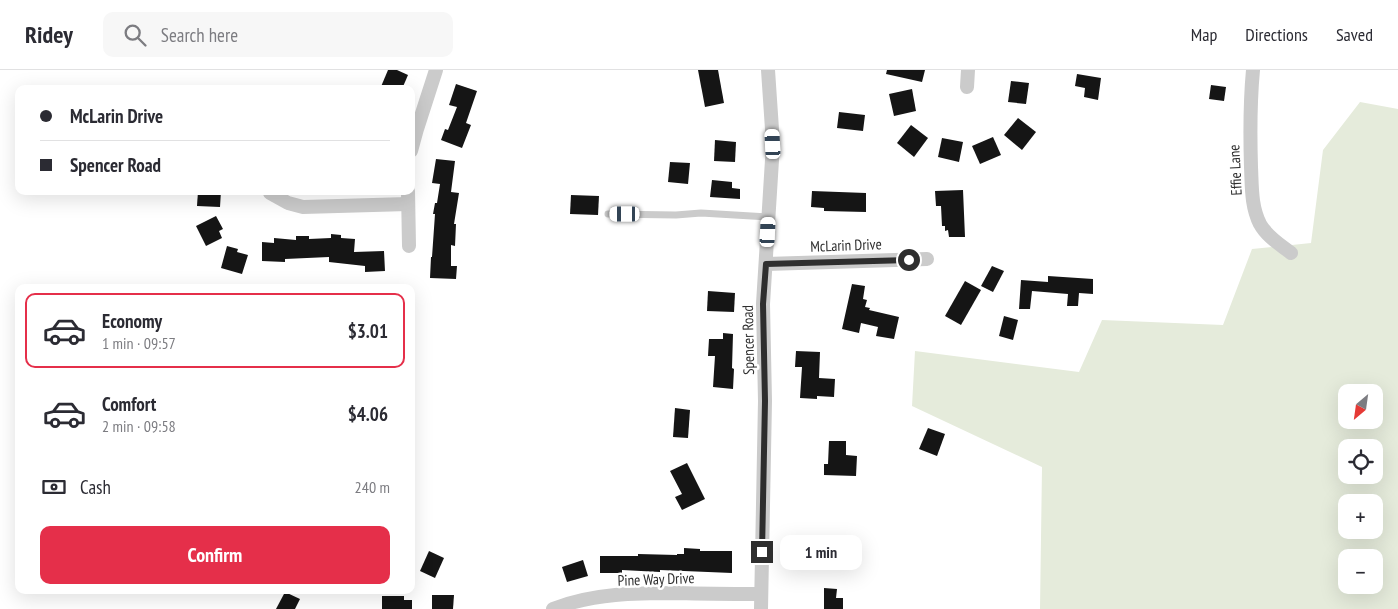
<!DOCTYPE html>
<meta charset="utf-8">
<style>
:root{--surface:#fff;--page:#f7f7f7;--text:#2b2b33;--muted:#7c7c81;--line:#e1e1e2;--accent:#e52f4a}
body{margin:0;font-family:"PT Sans Narrow",sans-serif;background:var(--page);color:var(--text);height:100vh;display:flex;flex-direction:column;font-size:19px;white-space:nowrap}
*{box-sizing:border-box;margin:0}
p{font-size:16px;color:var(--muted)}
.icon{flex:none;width:28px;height:28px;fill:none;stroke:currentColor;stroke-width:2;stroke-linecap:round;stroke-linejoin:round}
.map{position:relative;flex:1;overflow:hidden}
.panel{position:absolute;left:15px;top:214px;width:400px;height:310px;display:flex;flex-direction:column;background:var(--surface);border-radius:10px;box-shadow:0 5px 20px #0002}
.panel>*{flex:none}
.banner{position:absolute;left:15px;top:15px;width:400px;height:110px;border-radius:10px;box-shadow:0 5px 20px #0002;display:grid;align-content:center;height:110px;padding:0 25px;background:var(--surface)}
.needle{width:32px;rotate:209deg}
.controls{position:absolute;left:1338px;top:314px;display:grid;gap:10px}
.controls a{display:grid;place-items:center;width:45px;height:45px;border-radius:10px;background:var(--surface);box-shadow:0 5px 20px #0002;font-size:25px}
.end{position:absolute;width:22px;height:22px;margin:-11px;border:6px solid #2e2e2e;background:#fff;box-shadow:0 0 0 2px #fff}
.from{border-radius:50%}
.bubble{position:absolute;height:35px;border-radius:10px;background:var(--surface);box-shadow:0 5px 20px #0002;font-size:16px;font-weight:700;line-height:35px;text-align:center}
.car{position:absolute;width:15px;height:30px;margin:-15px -8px;border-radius:6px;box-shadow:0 0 4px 1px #0007;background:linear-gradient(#fff 24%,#345 0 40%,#fff 0 76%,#345 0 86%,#fff 0)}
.banner b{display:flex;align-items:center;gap:18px;height:48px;font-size:19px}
.banner b+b{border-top:1px solid var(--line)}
.banner i{width:12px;height:12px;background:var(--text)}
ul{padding:9px 0 0;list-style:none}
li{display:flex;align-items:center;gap:15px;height:75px;margin:0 10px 8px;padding:0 15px;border:2px solid transparent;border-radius:10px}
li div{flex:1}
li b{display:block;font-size:19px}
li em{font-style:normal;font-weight:700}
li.current{border-color:var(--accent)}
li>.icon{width:45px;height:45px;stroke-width:1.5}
.pay{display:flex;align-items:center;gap:12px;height:55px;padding:0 25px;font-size:19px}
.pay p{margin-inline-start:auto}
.primary-button{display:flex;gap:10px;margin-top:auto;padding:10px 25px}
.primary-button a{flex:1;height:58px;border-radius:10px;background:var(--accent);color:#fff;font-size:20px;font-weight:700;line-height:58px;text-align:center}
header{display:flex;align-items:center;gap:30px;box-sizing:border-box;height:70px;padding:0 25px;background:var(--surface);border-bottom:1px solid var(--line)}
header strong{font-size:24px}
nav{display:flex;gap:28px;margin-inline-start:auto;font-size:18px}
.search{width:350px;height:45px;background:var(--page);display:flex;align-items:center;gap:12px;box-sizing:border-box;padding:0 18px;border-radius:10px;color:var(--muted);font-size:19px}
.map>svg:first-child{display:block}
.green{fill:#e5ebdb;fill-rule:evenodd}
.building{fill:#151515}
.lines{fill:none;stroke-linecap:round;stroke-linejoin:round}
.service{stroke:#cbcbcb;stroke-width:7}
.minor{stroke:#cbcbcb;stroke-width:14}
.route{stroke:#2e2e2e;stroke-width:6}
.labels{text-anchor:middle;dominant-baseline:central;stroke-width:5;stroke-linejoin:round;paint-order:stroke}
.street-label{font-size:15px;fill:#2e2e2e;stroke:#fff}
</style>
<header>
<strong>Ridey</strong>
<div class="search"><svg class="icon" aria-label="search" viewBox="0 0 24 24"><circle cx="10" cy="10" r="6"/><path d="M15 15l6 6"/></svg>Search here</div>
<nav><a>Map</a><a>Directions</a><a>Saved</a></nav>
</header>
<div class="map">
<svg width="1398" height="539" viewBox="0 0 1398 539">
<rect width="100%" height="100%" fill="#fff"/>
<!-- green -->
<path class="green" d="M1360 32 1398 39V539H1040L1042 397 912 336 915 281 1079 302 1102 250 1223 255 1252 179 1311 173 1323 80ZM1346 322H1374V350H1346ZM1346 378H1374V405H1346ZM1346 432H1374V460H1346ZM1346 488H1374V515H1346Z"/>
<!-- building -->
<g class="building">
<path d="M388 0H397L408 5 402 19H380Z"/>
<path d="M698 0H718L724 33 705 37Z"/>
<path d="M887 0H925L922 12 886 4Z"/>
<path d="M1077 4 1101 8 1098 30 1084 27 1085 18 1075 16Z"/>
<path d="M1011 11 1029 13 1026 34 1008 32Z"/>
<path d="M456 14 477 21 466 53 471 55 462 78 441 70 445 59 448 60 457 37 449 35Z"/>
<path d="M1211 15 1226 17 1224 31 1209 29Z"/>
<path d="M912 19 916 41 894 46 889 24Z"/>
<path d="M839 42 865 45 863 61 837 58Z"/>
<path d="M1018 48 1036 62 1022 80 1004 65Z"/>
<path d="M911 55 928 68 914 87 897 73Z"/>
<path d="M993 67 1001 85 980 94 972 76Z"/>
<path d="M942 68 963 72 959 92 938 87Z"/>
<path d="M715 70 736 72 735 92 714 91Z"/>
<path d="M436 89 455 91 451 122 459 123 454 154H456L455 176 451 175V196H457L456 209 430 208 431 187H432L435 144H433L435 133H437L440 114 432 113Z"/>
<path d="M670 92 690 93 688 114 668 112Z"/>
<path d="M712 110 732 112V118L740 119V129L710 127Z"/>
<path d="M963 120 965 167H949L948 160 945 161V156H942L941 136H936L935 121Z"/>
<path d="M198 121H221L220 137 197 136Z"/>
<path d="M812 121 866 123V142L824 141V138L811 137Z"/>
<path d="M571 125 599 126 598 145 570 144Z"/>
<path d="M216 146 223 159 219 161 222 168 206 176 196 156Z"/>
<path d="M331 164 341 165V168L355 169 354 182 384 181 385 201 365 202V196L329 192V187L285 189V192L262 191V172L274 173V168L296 170V166H309V169L331 168Z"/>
<path d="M227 176 238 179 237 182 248 185 242 204 221 198Z"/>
<path d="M992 196 1004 201 993 222 981 216Z"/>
<path d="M1048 206 1093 209V224L1079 223 1078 236H1067L1068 224 1032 221 1030 239H1019L1021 210 1048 212Z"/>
<path d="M965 211 981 220 961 255 945 246Z"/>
<path d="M852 214 865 216 863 229 867 230 865 237 870 238 869 240 899 247 894 269 876 266 878 257 861 253 859 263 842 259Z"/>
<path d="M708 221 735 223 734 242 707 241Z"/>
<path d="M1004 246 1018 250 1013 270 999 266Z"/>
<path d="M723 263 733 264 732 298 734 299 733 319 713 317 715 286H708L709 269H723Z"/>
<path d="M796 281 820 282 819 308 835 309 834 327 817 326V329L800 328 802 297H795Z"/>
<path d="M675 338 690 340 688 368 673 367Z"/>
<path d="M928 358 945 364 937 386 919 379Z"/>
<path d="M829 371H846V385L857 386 856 406 824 405V394H828Z"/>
<path d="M687 393 705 429 682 440 675 427 682 424 670 401Z"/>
<path d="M859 476 860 494 819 496 818 478Z"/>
<path d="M684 478 700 479V481H732V503L660 500V502L622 500V503H600V486H638V484L677 485V484H684Z"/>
<path d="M429 481 444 488 435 508 420 501Z"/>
<path d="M583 490 588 506 567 512 562 497Z"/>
<path d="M824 518 837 519 836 528H843V539H824Z"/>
<path d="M285 522 300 529 295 539H276Z"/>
<path d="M432 525H454L453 539H432Z"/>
<path d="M382 526H404V530H412V539H382Z"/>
</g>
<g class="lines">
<!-- service -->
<path class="service" d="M608 144 676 145 701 143 769 147"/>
<!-- minor -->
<g class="minor">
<path d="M1253 0C1250 32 1250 65 1251 97 1252 117 1251 136 1260 154 1267 167 1281 175 1291 183"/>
<path d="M967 17 968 0"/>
<path d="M411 81 417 59 436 0"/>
<path d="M408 121 409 176"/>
<path d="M270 123 288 133 303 137 408 134"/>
<path d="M766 194 927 189"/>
<path d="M553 539C593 523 637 523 679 523 707 524 734 524 761 524"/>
<path d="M761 539 765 331 763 234 773 74 768 0"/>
</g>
</g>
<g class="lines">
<!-- route -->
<path class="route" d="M762 482 765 331 763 234 766 194 909 190"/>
</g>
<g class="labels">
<!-- street labels -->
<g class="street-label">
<text transform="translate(1235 100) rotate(-93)">Effie Lane</text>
<text transform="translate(846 175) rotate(-2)">McLarin Drive</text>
<text transform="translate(748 270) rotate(-91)">Spencer Road</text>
<text transform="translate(656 509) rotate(-2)">Pine Way Drive</text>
</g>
</g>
</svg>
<div class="controls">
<a><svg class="needle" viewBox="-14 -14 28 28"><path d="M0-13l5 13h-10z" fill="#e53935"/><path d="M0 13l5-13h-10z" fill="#7c7c81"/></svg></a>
<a><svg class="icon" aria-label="locate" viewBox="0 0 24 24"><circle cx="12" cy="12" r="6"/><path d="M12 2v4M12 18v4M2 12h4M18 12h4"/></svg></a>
<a>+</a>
<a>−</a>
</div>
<i class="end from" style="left:909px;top:190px"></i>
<i class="end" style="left:762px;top:482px"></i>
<div class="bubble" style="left:780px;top:465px;width:82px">1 min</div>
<i class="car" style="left:773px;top:74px;rotate:357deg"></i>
<i class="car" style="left:625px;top:144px;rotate:270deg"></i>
<i class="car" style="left:768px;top:162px;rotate:3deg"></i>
<div class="banner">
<b><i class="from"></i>McLarin Drive</b>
<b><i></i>Spencer Road</b>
</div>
<section class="panel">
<ul>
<li class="current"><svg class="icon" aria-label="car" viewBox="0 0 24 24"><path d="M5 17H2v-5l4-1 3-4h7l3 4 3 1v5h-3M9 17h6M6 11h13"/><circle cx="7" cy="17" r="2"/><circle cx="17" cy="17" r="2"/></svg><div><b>Economy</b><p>1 min · 09:57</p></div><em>$3.01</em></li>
<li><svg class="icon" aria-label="car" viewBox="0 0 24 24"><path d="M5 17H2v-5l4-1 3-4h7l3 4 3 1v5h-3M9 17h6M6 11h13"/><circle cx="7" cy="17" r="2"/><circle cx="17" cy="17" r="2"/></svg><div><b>Comfort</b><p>2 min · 09:58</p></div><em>$4.06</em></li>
</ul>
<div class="pay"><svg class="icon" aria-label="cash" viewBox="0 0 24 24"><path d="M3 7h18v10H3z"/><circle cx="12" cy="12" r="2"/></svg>Cash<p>240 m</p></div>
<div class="primary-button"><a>Confirm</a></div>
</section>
</div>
